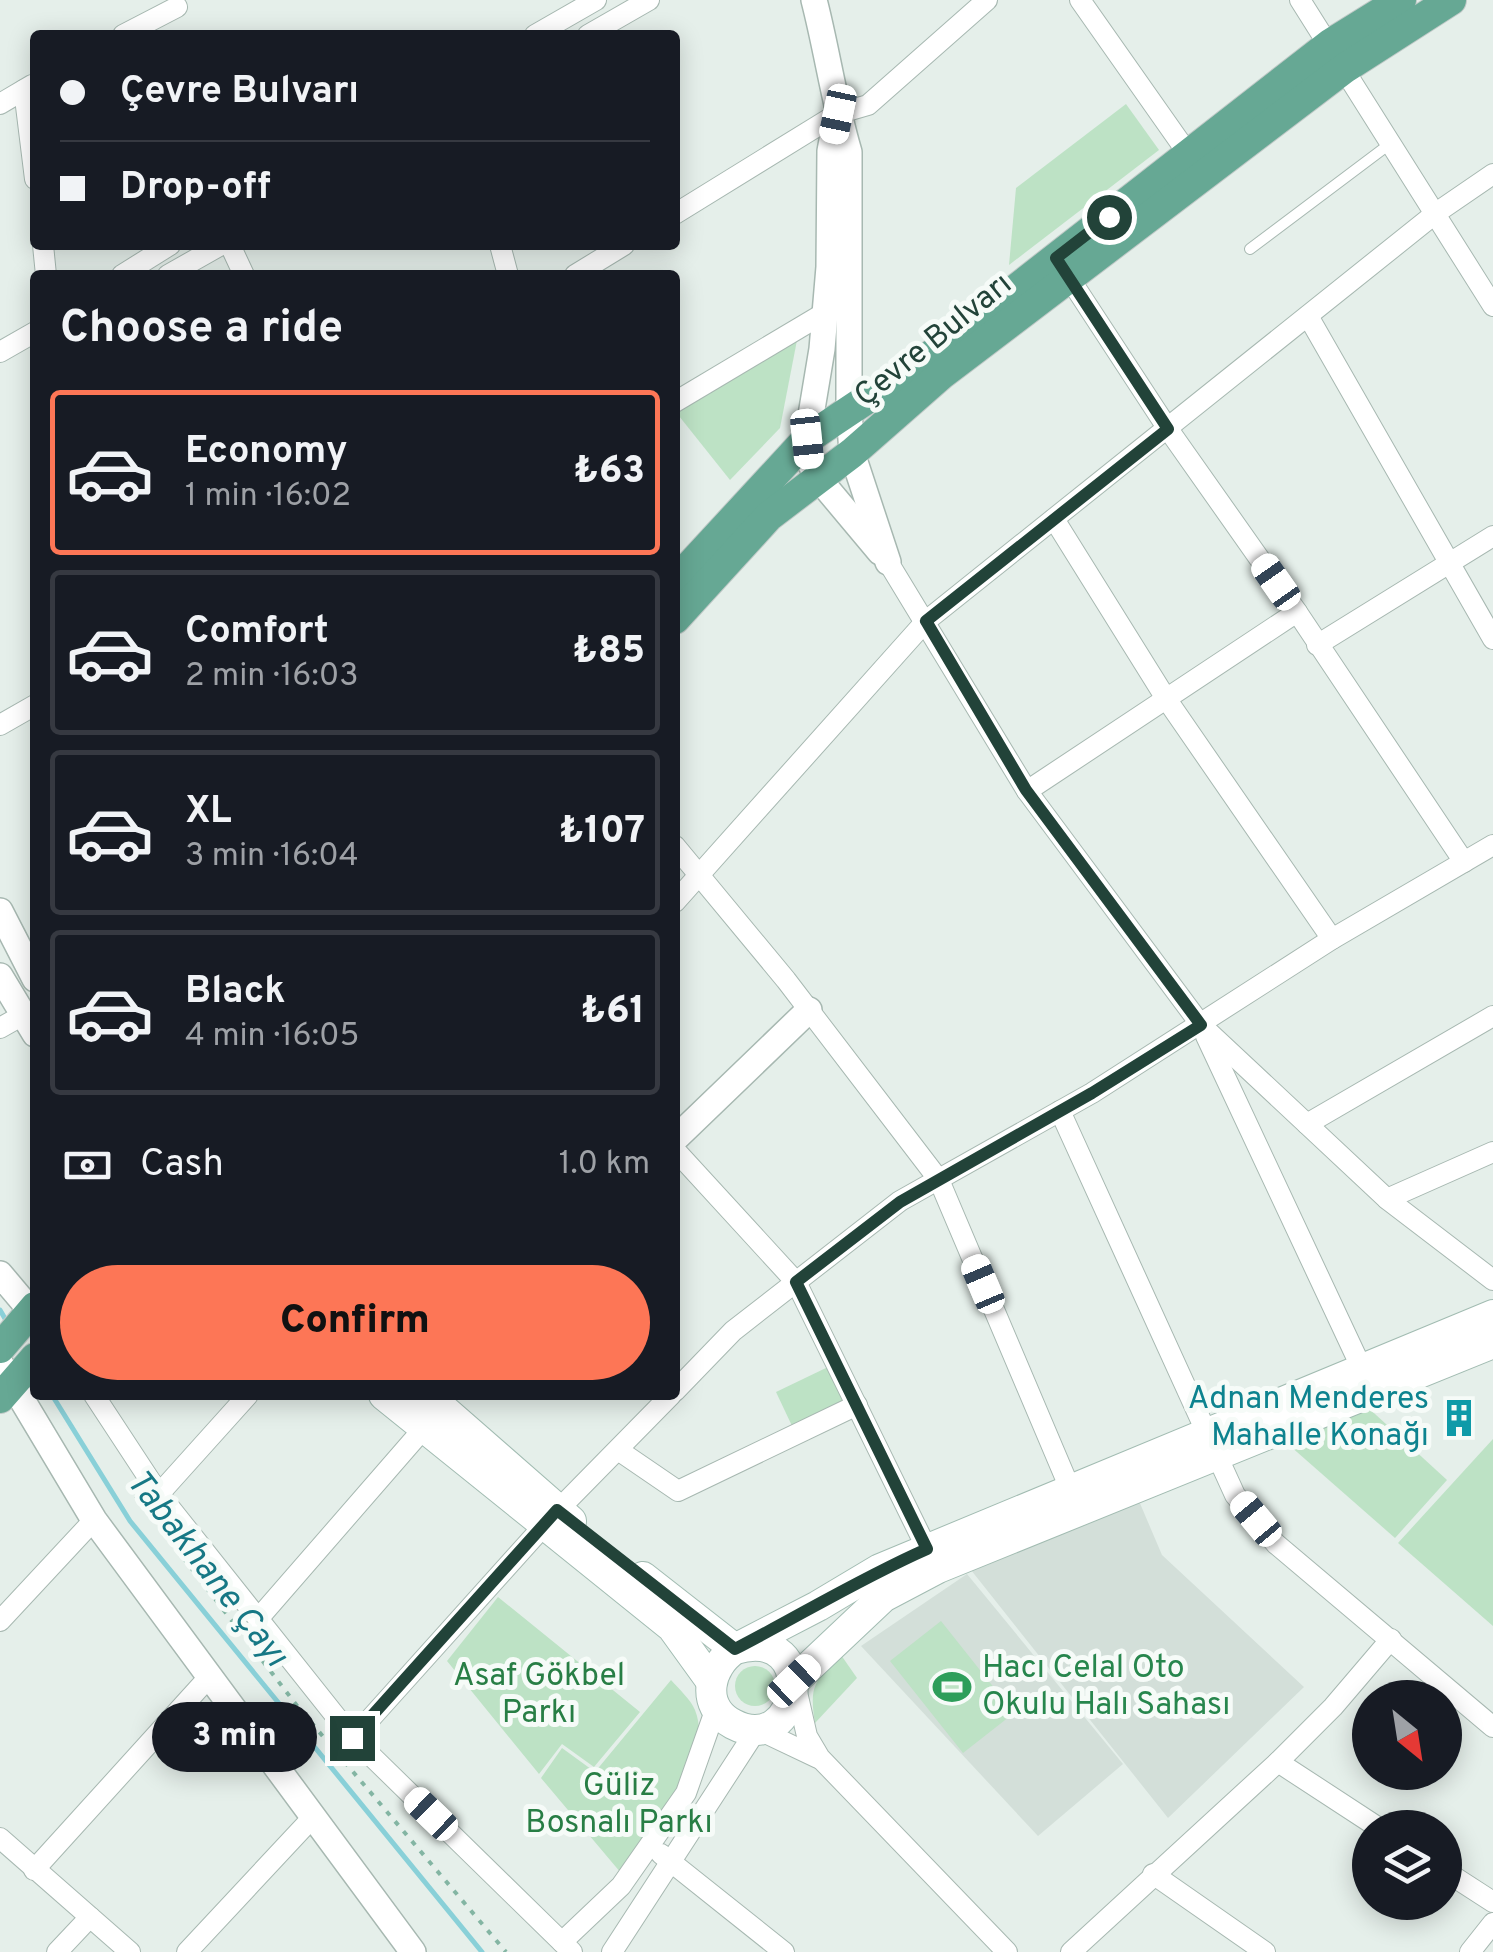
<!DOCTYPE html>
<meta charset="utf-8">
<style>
:root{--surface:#171b24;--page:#242831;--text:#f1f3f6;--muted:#9ea1a6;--line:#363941;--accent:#fd7656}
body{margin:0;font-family:Overpass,sans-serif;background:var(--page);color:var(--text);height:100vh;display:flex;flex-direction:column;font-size:38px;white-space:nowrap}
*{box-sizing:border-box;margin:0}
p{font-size:32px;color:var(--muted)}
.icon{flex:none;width:55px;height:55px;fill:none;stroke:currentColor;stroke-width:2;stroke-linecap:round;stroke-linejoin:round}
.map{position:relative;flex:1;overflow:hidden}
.details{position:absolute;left:30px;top:270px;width:650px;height:1130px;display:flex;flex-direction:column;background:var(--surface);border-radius:10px;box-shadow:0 5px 25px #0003}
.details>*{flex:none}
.hud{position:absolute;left:30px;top:30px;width:650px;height:220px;border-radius:10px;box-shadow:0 5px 25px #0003;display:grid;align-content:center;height:220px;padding:0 30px;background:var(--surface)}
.needle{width:65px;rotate:150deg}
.controls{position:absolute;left:1352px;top:1680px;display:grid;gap:20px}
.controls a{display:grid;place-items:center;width:110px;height:110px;border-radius:50%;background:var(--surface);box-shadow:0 5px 25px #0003;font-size:50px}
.end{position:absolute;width:45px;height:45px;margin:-22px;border:12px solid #224339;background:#fff;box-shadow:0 0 0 5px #fff}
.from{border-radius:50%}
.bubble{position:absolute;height:70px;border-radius:35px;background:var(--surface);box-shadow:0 5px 25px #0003;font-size:32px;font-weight:800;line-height:70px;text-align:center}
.car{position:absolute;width:30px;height:60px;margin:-30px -15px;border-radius:12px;box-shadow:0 0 8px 2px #0007;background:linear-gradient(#fff 24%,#345 0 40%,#fff 0 76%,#345 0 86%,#fff 0)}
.hud b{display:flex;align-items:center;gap:35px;height:95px;font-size:38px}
.hud b+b{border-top:2px solid var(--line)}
.hud i{width:25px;height:25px;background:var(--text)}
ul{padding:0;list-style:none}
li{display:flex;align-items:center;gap:30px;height:165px;margin:0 20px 15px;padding:0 10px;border:5px solid var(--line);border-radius:10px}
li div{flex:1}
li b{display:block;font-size:38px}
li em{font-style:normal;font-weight:800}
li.current{border-color:var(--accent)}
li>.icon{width:90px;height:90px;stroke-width:1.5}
h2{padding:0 30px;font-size:45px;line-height:120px}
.pay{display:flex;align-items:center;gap:25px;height:110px;padding:0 30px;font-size:38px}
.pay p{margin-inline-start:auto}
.button{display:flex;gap:20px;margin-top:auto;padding:20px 30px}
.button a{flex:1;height:115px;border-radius:60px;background:var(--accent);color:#111;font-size:40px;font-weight:800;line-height:115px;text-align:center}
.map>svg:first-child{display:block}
.built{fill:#d3dfd9}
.green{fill:#bde2c5}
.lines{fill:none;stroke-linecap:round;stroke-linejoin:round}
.stream{stroke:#89d0d8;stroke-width:5}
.service-casing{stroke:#a7b8b1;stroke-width:12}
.minor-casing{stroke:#a7b8b1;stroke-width:22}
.tertiary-casing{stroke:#a7b8b1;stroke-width:28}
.secondary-casing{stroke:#a2bcb2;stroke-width:32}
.primary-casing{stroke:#c1cac8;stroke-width:32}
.path{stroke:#83b5a3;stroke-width:4;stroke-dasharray:5 8;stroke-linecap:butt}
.service{stroke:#fff;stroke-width:10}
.minor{stroke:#fff;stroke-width:20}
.tertiary{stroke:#fff;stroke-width:25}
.secondary{stroke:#fff;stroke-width:30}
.primary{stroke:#66a894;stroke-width:30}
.route{stroke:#224339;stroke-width:12}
.labels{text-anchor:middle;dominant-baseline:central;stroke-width:10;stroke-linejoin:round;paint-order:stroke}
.street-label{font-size:32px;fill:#224339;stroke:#f6fbf8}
.culture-label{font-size:32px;fill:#0d838f;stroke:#f6fbf8;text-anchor:end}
.leisure-label{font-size:32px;fill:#27864d;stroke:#f6fbf8;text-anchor:start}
.park-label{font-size:32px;fill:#287e45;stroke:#f6fbf8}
.water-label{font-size:35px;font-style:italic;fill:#167885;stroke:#f6fbf8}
</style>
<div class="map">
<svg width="1493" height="1952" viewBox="0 0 1493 1952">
<rect width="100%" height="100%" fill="#e5efea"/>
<!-- built -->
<g class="built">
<path d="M1139 1501 1162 1555 1304 1687 1168 1818 971 1570Z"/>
<path d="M967 1574 1123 1764 1038 1836 861 1646Z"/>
</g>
<!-- green -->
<g class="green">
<path d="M1126 104 1159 150 1009 265 1016 188Z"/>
<path d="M798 335 780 428 730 480 675 411Z"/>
<path d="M828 1367 846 1402 793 1428 776 1392Z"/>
<path d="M1363 1403 1447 1480 1395 1538 1281 1438Z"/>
<path d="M1493 1439V1626L1398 1543Z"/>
<path d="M498 1597 640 1712 594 1767 562 1744 539 1774 447 1661Z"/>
<path d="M941 1621 1014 1713 963 1753 890 1661Z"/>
<path d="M841 1655 857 1678 815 1723C809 1686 814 1681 841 1655Z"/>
<circle cx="755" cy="1686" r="20"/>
<path d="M671 1680C679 1689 691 1700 695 1710 716 1764 651 1832 621 1873L541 1778 562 1748 595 1772Z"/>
</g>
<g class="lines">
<!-- stream -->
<g class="stream">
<path d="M0 1310 7 1322"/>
<path d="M52 1395 130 1521 482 1952"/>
</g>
<!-- service casing -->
<g class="service-casing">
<path id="service" d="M1250 249 1391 143"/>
</g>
<!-- minor casing -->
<g class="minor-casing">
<g id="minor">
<path d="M1080 0 1189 155"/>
<path d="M1300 0 1493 306"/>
<path d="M123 35 177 7"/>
<path d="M535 35 596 0"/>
<path d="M588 35 649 0"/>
<path d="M24 90 35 179"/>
<path d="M0 104 32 85"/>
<path d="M675 214 837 114 868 105 987 0"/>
<path d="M43 245 46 275"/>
<path d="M230 245 244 275"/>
<path d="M500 245 508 275"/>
<path d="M1062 267 1168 429 1297 612 1464 862"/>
<path d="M122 275 170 245"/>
<path d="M168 275 221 245"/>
<path d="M575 275 624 245"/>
<path d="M1308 316 1493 639"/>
<path d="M0 352 35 332"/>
<path d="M675 402 826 312"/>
<path d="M1054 519 1165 697 1332 939"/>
<path d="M888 562 1027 791 1201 1025 1387 1199 1493 1280"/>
<path d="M1317 645 1493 536"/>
<path d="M0 725 35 705"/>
<path d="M1027 791 1297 612"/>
<path d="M675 846 786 980 939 1180 1071 1491"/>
<path d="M675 902 926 621 1436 213 1493 174"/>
<path d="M0 1028 23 1015"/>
<path d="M1206 1036 1362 1369"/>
<path d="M1060 1111 1235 1495 1276 1544 1493 1727"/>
<path d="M1307 1124 1493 1016"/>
<path d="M675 1150 796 1282 927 1549"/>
<path d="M1387 1199 1493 1152"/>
<path d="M675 1391 733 1331 900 1201 1092 1093 1332 939 1493 845"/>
<path d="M94 1395 159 1494 353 1738 572 1952"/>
<path d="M618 1450 678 1491 857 1405"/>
<path d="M159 1494 248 1395"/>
<path d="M258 1619 424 1428"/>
<path d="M0 1621 94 1520"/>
<path d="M796 1688 807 1736 820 1758 1007 1952"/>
<path d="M353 1738 557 1511 671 1395"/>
<path d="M1278 1762 1379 1828"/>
<path d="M0 1838 130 1952"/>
<path d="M661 1854 784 1952"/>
<path d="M34 1870 209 1677"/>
<path d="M1445 1871 1493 1902"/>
<path d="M1153 1874 1265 1952"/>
<path d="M562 1942 621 1886 686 1793 716 1708"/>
<path d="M57 1952 90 1917"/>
<path d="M187 1952 313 1817"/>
<path d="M612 1952 757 1729 818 1758"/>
<path d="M1071 1952 1278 1762 1333 1707 1391 1639"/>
<path d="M1470 1952 1493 1923"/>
</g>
</g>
<!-- tertiary casing -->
<g class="tertiary-casing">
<g id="tertiary">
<path d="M814 0C827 50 834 102 849 152V411L852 453 888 562"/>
<path d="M836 119 830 151 829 267 822 349 807 439 809 461 818 478 880 552"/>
<path d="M0 911 35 979"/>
<path d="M0 976 35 1034"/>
<path d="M675 1139 809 1010"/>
<path d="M0 1274 32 1312"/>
<path d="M0 1363 94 1520 413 1952"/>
</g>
</g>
<!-- secondary casing -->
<g class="secondary-casing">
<g id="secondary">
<path d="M384 1395 672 1627 711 1681"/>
<path d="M427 1395 571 1521"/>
<path d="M643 1577 735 1649"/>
<path d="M735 1649C823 1624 801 1760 733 1724 699 1706 709 1666 735 1649L818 1606 880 1569 1493 1315"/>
<path d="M794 1681 883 1597 938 1568 1493 1343"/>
</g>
</g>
<!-- primary casing -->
<g class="primary-casing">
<g id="primary">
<path d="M675 582 807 439 925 360 1330 44 1401 0"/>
<path d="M675 619 769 516 852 453 942 374 1345 68 1451 0"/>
<path d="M0 1348 35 1307"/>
<path d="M0 1398 35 1358"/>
</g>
</g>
<!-- path -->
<path class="path" d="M136 1496 298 1707 506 1952"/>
<!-- service -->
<use href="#service" class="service"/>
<!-- minor -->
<use href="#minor" class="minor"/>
<!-- tertiary -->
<use href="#tertiary" class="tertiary"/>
<!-- secondary -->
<use href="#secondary" class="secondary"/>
<!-- primary -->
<use href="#primary" class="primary"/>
</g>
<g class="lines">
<!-- route -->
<path class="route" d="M352 1738 557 1510 735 1649C799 1616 861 1578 927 1549L796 1282 900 1202 1092 1093 1201 1025 1026 790 926 621 1168 429 1056 258 1109 217"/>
</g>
<!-- icons -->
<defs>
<g id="building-bare" transform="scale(3)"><path d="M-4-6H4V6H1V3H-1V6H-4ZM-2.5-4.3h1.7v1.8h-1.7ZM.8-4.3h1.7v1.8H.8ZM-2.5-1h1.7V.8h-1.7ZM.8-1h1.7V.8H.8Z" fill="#0f9aa8" stroke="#f6fbf8" stroke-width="2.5" paint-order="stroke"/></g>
<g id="stadium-bare" transform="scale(3)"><path d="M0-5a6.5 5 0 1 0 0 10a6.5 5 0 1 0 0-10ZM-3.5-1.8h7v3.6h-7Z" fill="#2e9e5b" stroke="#f6fbf8" stroke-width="2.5" paint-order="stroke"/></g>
</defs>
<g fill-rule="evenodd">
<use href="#building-bare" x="1459" y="1418"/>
<use href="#stadium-bare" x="952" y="1687"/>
</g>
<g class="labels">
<!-- street labels -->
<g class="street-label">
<text transform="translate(934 341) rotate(-39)">Çevre Bulvarı</text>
</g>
<!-- culture labels -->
<g class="culture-label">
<text x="1429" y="1400">Adnan Menderes<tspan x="1429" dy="37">Mahalle Konağı</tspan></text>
</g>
<!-- leisure labels -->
<g class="leisure-label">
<text x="982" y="1669">Hacı Celal Oto<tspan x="982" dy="37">Okulu Halı Sahası</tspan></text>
</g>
<!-- park labels -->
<g class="park-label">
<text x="539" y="1677">Asaf Gökbel<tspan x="539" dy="37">Parkı</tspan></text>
<text x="619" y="1787">Güliz<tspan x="619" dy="37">Bosnalı Parkı</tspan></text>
</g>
<!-- water labels -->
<g class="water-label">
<text transform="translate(206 1569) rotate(52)">Tabakhane Çayı</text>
</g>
</g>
</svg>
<div class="controls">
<a><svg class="needle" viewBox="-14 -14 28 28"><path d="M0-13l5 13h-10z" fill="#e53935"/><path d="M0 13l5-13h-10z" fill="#9ea1a6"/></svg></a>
<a><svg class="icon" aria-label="layers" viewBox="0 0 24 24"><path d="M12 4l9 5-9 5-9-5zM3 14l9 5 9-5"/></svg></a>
</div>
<i class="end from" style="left:1109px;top:217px"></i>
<i class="end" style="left:352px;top:1738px"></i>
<div class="bubble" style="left:152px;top:1702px;width:165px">3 min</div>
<i class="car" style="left:838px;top:114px;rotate:192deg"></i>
<i class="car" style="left:807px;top:439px;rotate:174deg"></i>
<i class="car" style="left:1276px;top:582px;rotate:325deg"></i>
<i class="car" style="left:983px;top:1284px;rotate:337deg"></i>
<i class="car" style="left:1256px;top:1519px;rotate:320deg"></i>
<i class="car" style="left:794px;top:1681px;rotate:46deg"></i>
<i class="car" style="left:431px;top:1814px;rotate:314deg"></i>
<div class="hud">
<b><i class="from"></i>Çevre Bulvarı</b>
<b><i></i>Drop-off</b>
</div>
<section class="details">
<h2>Choose a ride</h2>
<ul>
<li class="current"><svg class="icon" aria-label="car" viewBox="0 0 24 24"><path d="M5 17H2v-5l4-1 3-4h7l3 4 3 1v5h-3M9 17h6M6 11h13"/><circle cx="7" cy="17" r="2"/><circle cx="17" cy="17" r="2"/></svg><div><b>Economy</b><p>1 min · 16:02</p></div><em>₺63</em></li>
<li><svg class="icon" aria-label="car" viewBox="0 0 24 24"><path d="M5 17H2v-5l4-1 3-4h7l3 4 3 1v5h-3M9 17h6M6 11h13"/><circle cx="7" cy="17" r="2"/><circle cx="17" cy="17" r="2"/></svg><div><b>Comfort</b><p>2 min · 16:03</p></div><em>₺85</em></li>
<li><svg class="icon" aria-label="car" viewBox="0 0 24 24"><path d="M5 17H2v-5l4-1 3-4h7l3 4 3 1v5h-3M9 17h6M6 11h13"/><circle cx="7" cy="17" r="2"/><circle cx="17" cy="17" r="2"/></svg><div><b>XL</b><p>3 min · 16:04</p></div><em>₺107</em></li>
<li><svg class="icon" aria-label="car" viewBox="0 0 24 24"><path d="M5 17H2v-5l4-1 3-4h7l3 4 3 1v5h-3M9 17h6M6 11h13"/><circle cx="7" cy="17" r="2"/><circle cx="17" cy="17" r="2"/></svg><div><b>Black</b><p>4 min · 16:05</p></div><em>₺61</em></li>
</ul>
<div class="pay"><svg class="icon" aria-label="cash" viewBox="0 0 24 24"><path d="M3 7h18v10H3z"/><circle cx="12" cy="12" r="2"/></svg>Cash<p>1.0 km</p></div>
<div class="button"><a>Confirm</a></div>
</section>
</div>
